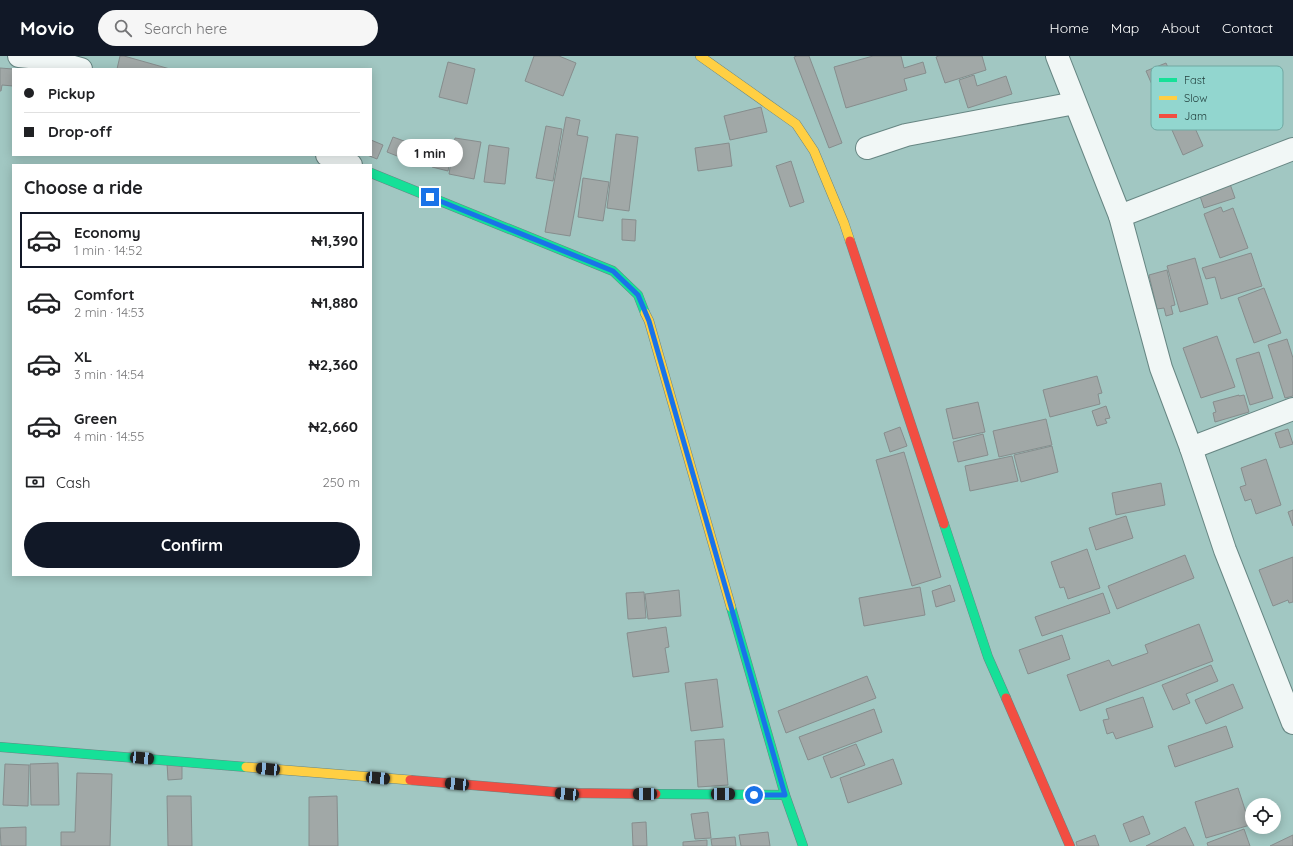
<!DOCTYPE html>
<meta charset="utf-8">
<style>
:root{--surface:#fff;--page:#f6f6f6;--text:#202124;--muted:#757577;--line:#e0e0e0;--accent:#111827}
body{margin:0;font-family:Quicksand,sans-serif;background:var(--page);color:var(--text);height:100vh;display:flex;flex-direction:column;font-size:15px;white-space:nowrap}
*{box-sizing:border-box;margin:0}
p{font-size:13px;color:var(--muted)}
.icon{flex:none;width:22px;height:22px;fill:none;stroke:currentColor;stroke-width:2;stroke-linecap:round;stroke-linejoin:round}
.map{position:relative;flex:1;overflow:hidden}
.side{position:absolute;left:12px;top:108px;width:360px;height:412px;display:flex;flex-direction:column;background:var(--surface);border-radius:0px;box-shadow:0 2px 10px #0003}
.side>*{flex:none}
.banner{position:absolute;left:12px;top:12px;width:360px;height:88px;border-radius:0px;box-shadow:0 2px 10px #0003;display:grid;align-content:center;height:88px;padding:0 12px;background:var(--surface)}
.buttons{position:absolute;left:1245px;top:742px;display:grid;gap:8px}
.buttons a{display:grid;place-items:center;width:36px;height:36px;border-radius:50%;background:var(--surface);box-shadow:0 2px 10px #0003;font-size:20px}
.end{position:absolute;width:18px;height:18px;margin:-9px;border:5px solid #1a73e8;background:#fff;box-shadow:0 0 0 2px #fff}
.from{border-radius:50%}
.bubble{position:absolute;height:28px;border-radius:14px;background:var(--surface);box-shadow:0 2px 10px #0003;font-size:13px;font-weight:700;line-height:28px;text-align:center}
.car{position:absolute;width:12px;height:24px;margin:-12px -6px;border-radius:5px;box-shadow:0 0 3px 1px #0007;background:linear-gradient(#222 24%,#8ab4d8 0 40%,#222 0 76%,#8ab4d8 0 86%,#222 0)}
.banner b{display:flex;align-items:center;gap:14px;height:38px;font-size:15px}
.banner b+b{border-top:1px solid var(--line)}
.banner i{width:10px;height:10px;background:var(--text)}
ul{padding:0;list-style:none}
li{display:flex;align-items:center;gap:12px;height:56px;margin:0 8px 6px;padding:0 4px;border:2px solid transparent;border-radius:0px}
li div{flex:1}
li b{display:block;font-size:15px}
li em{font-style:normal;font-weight:700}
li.current{border-color:var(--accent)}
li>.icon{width:36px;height:36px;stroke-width:1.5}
h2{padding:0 12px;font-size:18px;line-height:48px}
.pay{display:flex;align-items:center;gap:10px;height:44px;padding:0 12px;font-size:15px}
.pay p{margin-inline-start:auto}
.cta{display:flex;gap:8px;margin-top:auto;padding:8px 12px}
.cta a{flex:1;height:46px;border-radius:24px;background:var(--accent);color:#fff;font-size:16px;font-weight:700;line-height:46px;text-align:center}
header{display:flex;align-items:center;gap:24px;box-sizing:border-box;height:56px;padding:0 20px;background:var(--accent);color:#fff}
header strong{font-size:19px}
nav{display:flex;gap:22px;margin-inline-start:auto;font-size:14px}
.search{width:280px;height:36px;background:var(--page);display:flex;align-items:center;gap:10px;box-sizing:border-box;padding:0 14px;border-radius:22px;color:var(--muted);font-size:15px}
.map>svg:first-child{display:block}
.building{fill:#a1a8a7;stroke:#868d8d}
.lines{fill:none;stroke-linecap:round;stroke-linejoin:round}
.street-casing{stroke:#678683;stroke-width:24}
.fast-casing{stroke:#678683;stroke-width:10}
.slow-casing{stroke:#678683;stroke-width:10}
.jam-casing{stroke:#678683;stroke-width:10}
.street{stroke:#f1f7f6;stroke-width:22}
.fast{stroke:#16e098;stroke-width:9}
.slow{stroke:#ffcf43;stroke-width:9}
.jam{stroke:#f24e42;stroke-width:9}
.route{stroke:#1a73e8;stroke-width:5}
.key{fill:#92d6cf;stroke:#70a8a2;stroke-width:1}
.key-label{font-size:11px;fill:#1f3b39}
</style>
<header>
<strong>Movio</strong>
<div class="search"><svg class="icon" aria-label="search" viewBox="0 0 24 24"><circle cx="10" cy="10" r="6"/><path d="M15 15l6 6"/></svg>Search here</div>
<nav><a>Home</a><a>Map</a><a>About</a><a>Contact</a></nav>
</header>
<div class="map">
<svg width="1293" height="790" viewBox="0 0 1293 790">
<rect width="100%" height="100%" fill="#a1c7c2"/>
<!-- building -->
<g class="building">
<path d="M120 0H124L170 13H117Z"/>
<path d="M534 0H559L576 7 563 40 525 25Z"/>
<path d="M797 0H809L842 87 829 92 794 1Z"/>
<path d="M873 0H901L904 12 923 6 926 17 904 23 907 34 846 52 834 11Z"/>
<path d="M939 0H982L986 14 945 27 936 1Z"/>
<path d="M448 6 475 13 467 48 439 41Z"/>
<path d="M1166 7 1203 90 1183 99 1146 15Z"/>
<path d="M0 12 13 13V30L2 29 1 35H0Z"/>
<path d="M974 19 977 30 1006 20 1012 38 968 52 959 24Z"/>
<path d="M761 51 767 76 730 84 724 60Z"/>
<path d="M566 61 580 64 577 79 588 81 570 180 545 176Z"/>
<path d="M546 70 562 73 553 125 536 122Z"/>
<path d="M616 78 638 81 629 155 607 152Z"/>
<path d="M393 81 426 93 420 109 387 96Z"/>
<path d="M455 82 481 86 474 123 449 118Z"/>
<path d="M371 84 383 89 377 103 367 99H371Z"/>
<path d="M729 87 732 110 698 115 695 92Z"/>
<path d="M489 89 509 92 505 128 484 126Z"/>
<path d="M436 91 452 94 448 115 432 111Z"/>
<path d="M791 105 804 146 790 151 776 110Z"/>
<path d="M583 122 609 126 603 165 578 161Z"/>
<path d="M1230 128 1235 142 1204 152 1199 137Z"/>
<path d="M1221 151 1223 156 1233 152 1248 192 1220 202 1204 158Z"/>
<path d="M622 163 636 164 635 185 622 184Z"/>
<path d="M1251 197 1262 230 1221 243 1215 221 1206 223 1202 212Z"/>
<path d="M1195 202 1208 248 1180 256 1167 210Z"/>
<path d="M1167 214 1175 249 1171 250 1173 258 1166 260 1164 252 1157 253 1149 219Z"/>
<path d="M1264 232 1281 277 1254 287 1238 242Z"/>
<path d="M1217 280 1235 331 1201 342 1183 292Z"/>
<path d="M1287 283 1293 302V340L1285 342 1268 289Z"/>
<path d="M1259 296 1273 342 1250 349 1236 303Z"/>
<path d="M1097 320 1102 337 1098 338 1100 348 1050 361 1043 334Z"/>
<path d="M1239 339V340L1244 339 1249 356 1215 366 1213 357 1216 356 1213 346Z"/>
<path d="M978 346 985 376 953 383 946 353Z"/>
<path d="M1106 350 1110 362 1105 363 1107 367 1097 370 1092 355Z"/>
<path d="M1046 363 1052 389 999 401 993 375Z"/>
<path d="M900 371 907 390 890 396 884 377Z"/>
<path d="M1288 373 1293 388 1280 392 1275 377Z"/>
<path d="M983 378 988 399 958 406 953 386Z"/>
<path d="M1052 390 1058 416 1021 426 1014 399Z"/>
<path d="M904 396 941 521 912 530 876 404Z"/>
<path d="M1012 400 1018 425 970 435 965 410Z"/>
<path d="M1266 403 1281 449 1256 458 1251 443 1245 445 1240 431 1246 429 1241 412Z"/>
<path d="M1161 427 1165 449 1116 459 1112 437Z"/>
<path d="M1293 454V470L1288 456Z"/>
<path d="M1126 460 1133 482 1096 494 1089 472Z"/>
<path d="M1087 493 1100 532 1068 543 1064 531 1060 532 1051 506Z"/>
<path d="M1185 499 1194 522 1117 553 1108 530Z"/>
<path d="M1293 501V546L1289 547 1288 544 1273 550 1259 514Z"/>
<path d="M950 529 955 545 936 551 932 535Z"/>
<path d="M920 531 925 559 864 570 859 542Z"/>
<path d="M679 534 681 560 648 563 645 538Z"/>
<path d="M644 536 646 562 628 563 626 537Z"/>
<path d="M1103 537 1110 557 1042 580 1035 561Z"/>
<path d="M1199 568 1213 605 1080 655 1067 619 1109 604 1112 610 1148 597 1145 589Z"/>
<path d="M666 571 669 591 665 592 669 616 633 621 627 577Z"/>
<path d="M1062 579 1070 603 1028 618 1019 594Z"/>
<path d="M1211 609 1218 625 1186 638 1190 647 1173 654 1162 629Z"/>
<path d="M867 620 876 642 786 677 778 655Z"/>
<path d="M717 623 723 671 691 675 685 627Z"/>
<path d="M1233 628 1243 652 1206 668 1195 644Z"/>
<path d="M1143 641 1153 671 1116 683 1113 676 1107 678 1103 664 1109 663 1106 653Z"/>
<path d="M874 653 882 676 808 704 799 681Z"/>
<path d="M1226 670 1233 691 1175 711 1168 690Z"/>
<path d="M724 683 728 729 698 731 695 685Z"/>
<path d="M856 688 865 709 831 722 823 701Z"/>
<path d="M893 703 902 728 848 747 840 722Z"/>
<path d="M182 706V723L168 724 167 707Z"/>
<path d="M58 707 59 749H31L30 708Z"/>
<path d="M5 708 29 709 28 750 3 749Z"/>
<path d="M77 717 112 718 110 790H61V776H75Z"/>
<path d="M1238 732 1250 769 1206 782 1195 746Z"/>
<path d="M167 740H191L192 790H168Z"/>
<path d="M337 740 338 790H309V741Z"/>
<path d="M708 756 711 782 695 783 691 758Z"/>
<path d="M1143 760 1150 778 1130 786 1123 768Z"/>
<path d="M646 766 647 790H633L632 767Z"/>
<path d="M26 771V790H1L0 772Z"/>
<path d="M1185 771 1194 790H1146Z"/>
<path d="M1244 773 1250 790H1208L1207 787Z"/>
<path d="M768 776 770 790H741L739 779Z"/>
<path d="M1095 779 1099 790H1077L1076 786Z"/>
<path d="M1293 779V790H1270Z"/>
<path d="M735 781 736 790H712L711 783Z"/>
<path d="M707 784V790H683V786Z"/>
</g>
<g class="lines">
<!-- street casing -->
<g class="street-casing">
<g id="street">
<path d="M19 0 40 2 81 13"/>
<path d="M1057 0 1120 160 1161 312 1191 392 1225 494 1293 667"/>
<path d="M867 92 906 79 1075 47"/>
<path d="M327 99 351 109"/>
<path d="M1120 160 1293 93"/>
<path d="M1191 392 1293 353"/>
</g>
</g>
<!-- fast casing -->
<g class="fast-casing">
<g id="fast">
<path d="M371 117 613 215 638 239 645 257"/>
<path d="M944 468 988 601 1006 642"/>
<path d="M731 551 785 739 803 790"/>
<path d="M0 691 246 711"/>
<path d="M656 738 785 739"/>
</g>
</g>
<!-- slow casing -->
<g class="slow-casing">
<g id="slow">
<path d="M700 0 796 68 814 95 844 167 850 185"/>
<path d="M645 257 649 265 731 551"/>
<path d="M246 711 410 724"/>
</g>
</g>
<!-- jam casing -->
<g class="jam-casing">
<g id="jam">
<path d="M850 185 944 468"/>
<path d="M1006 642 1070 790"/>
<path d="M410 724 567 737 656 738"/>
</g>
</g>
<!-- street -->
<use href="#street" class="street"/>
<!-- fast -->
<use href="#fast" class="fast"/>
<!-- slow -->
<use href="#slow" class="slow"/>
<!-- jam -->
<use href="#jam" class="jam"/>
</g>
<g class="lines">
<!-- route -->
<path class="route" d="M430 141 613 215 638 239 649 265 785 739H754"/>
</g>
<!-- legend -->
<rect x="1151" y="10" width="132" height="64" rx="6" class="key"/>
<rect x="1159" y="22" width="18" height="4" fill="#16e098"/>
<rect x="1159" y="40" width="18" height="4" fill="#ffcf43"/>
<rect x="1159" y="58" width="18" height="4" fill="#f24e42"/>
<g class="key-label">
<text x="1184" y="28">Fast</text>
<text x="1184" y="46">Slow</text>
<text x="1184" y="64">Jam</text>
</g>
</svg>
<div class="buttons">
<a><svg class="icon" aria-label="locate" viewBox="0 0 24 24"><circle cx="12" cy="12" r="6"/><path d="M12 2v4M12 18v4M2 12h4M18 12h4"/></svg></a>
</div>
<i class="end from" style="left:754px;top:739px"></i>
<i class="end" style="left:430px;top:141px"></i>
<div class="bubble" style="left:397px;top:83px;width:66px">1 min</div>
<i class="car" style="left:142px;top:702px;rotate:95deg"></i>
<i class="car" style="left:268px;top:713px;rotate:275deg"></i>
<i class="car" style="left:378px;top:722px;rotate:95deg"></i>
<i class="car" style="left:457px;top:728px;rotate:275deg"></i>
<i class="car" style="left:567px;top:738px;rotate:275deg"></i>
<i class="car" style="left:645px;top:738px;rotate:270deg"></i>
<i class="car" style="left:723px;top:738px;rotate:90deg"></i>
<div class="banner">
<b><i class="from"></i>Pickup</b>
<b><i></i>Drop-off</b>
</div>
<section class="side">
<h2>Choose a ride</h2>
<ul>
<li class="current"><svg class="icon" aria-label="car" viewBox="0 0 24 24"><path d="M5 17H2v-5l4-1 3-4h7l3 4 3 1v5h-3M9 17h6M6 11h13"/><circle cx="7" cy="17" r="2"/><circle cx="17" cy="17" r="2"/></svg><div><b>Economy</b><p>1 min · 14:52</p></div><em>₦1,390</em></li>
<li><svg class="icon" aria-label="car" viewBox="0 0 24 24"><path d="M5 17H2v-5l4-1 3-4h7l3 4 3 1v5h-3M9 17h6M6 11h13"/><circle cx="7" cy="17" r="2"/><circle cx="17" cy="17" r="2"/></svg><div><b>Comfort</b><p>2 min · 14:53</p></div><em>₦1,880</em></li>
<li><svg class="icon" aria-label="car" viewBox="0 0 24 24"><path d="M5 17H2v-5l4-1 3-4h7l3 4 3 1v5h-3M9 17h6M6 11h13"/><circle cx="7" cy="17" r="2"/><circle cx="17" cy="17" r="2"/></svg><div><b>XL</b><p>3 min · 14:54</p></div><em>₦2,360</em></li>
<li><svg class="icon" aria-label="car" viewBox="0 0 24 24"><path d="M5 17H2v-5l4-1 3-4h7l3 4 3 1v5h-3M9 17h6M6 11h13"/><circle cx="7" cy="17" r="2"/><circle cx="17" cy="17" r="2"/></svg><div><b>Green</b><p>4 min · 14:55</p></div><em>₦2,660</em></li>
</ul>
<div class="pay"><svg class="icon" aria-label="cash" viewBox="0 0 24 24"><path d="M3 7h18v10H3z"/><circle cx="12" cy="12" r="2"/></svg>Cash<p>250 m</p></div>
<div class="cta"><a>Confirm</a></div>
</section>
</div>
